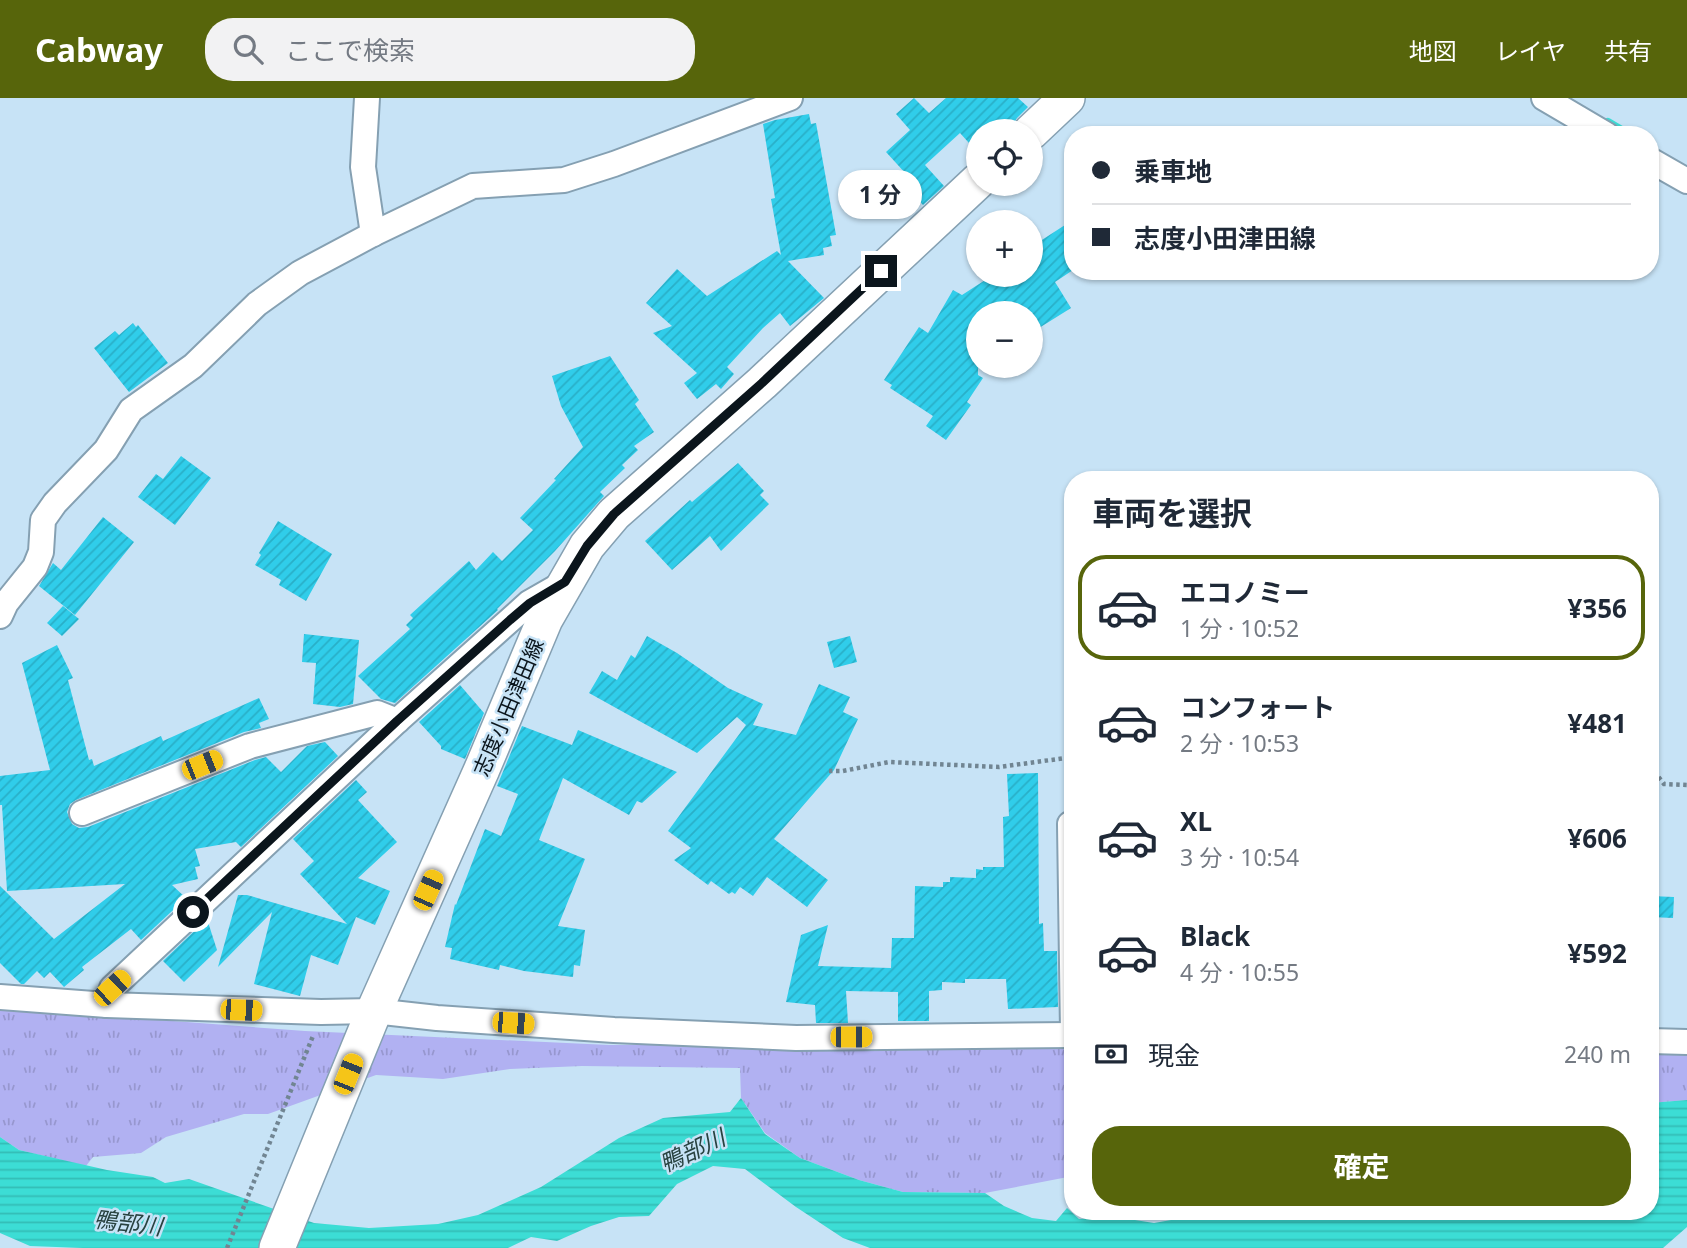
<!DOCTYPE html>
<html lang="ja">
<meta charset="utf-8">
<style>
:root{--surface:#fff;--page:#f2f2f3;--text:#1f2937;--muted:#747a83;--line:#e0e1e3;--accent:#57650b}
body{margin:0;font-family:"Noto Sans","Noto Sans JP",sans-serif;background:var(--page);color:var(--text);height:100vh;display:flex;flex-direction:column;font-size:26px;white-space:nowrap}
*{box-sizing:border-box;margin:0}
p{font-size:23px;color:var(--muted)}
.icon{flex:none;width:38px;height:38px;fill:none;stroke:currentColor;stroke-width:2;stroke-linecap:round;stroke-linejoin:round}
.map{position:relative;flex:1;overflow:hidden}
.drawer{position:absolute;left:1064px;top:373px;width:595px;height:749px;display:flex;flex-direction:column;background:var(--surface);border-radius:28px;box-shadow:0 2px 5px #0004}
.drawer>*{flex:none}
.hud{position:absolute;left:1064px;top:28px;width:595px;height:154px;border-radius:28px;box-shadow:0 2px 5px #0004;display:grid;align-content:center;height:154px;padding:0 28px;background:var(--surface)}
.tools{position:absolute;left:966px;top:21px;display:grid;gap:14px}
.tools a{display:grid;place-items:center;width:77px;height:77px;border-radius:50%;background:var(--surface);box-shadow:0 2px 5px #0004;font-size:35px}
.end{position:absolute;width:32px;height:32px;margin:-16px;border:9px solid #0b151c;background:#fff;box-shadow:0 0 0 4px #fff}
.from{border-radius:50%}
.bubble{position:absolute;height:49px;border-radius:24px;background:var(--surface);box-shadow:0 2px 5px #0004;font-size:23px;font-weight:700;line-height:49px;text-align:center}
.car{position:absolute;width:21px;height:42px;margin:-21px -10px;border-radius:9px;box-shadow:0 0 5px 2px #0007;background:linear-gradient(#f5c518 24%,#345 0 40%,#f5c518 0 76%,#345 0 86%,#f5c518 0)}
.hud b{display:flex;align-items:center;gap:24px;height:66px;font-size:26px}
.hud b+b{border-top:2px solid var(--line)}
.hud i{width:18px;height:18px;background:var(--text)}
ul{padding:0;list-style:none}
li{display:flex;align-items:center;gap:21px;height:105px;margin:0 14px 10px;padding:0 14px;border:4px solid transparent;border-radius:28px}
li div{flex:1}
li b{display:block;font-size:26px}
li em{font-style:normal;font-weight:700}
li.active{border-color:var(--accent)}
li>.icon{width:63px;height:63px;stroke-width:1.5}
h2{padding:0 28px;font-size:32px;line-height:84px}
.pay{display:flex;align-items:center;gap:18px;height:77px;padding:0 28px;font-size:26px}
.pay p{margin-inline-start:auto}
.action{display:flex;gap:14px;margin-top:auto;padding:14px 28px}
.action a{flex:1;height:80px;border-radius:28px;background:var(--accent);color:#fff;font-size:28px;font-weight:700;line-height:80px;text-align:center}
header{display:flex;align-items:center;gap:42px;box-sizing:border-box;height:98px;padding:0 35px;background:var(--accent);color:#fff}
header strong{font-size:33px}
nav{display:flex;gap:38px;margin-inline-start:auto;font-size:24px}
.search{width:490px;height:63px;background:var(--page);display:flex;align-items:center;gap:18px;box-sizing:border-box;padding:0 24px;border-radius:28px;color:var(--muted);font-size:26px}
.map>svg:first-child{display:block}
.grass{fill:url(#grass-tufts)}
.water{fill:url(#water-rules)}
.lines{fill:none;stroke-linecap:round;stroke-linejoin:round}
.stream{stroke:#3cddd5;stroke-width:8}
.building{fill:url(#building-hatch)}
.street-casing{stroke:#85a0b2;stroke-width:28}
.secondary-casing{stroke:#85a0b2;stroke-width:38}
.path{stroke:#718592;stroke-width:4.5;stroke-dasharray:3.5 3.5;stroke-linecap:butt}
.street{stroke:#fff;stroke-width:24}
.secondary{stroke:#fff;stroke-width:35}
.route{stroke:#0b151c;stroke-width:9}
.labels{text-anchor:middle;dominant-baseline:central;stroke-width:5;stroke-linejoin:round;paint-order:stroke}
.street-label{font-size:21px;fill:#0b151c;stroke:#c7e3f6}
.water-label{font-size:23px;font-style:italic;fill:#284240;stroke:#c7e3f6}
</style>
<header>
<strong>Cabway</strong>
<div class="search"><svg class="icon" aria-label="search" viewBox="0 0 24 24"><circle cx="10" cy="10" r="6"/><path d="M15 15l6 6"/></svg>ここで検索</div>
<nav><a>地図</a><a>レイヤ</a><a>共有</a></nav>
</header>
<div class="map">
<svg width="1687" height="1150" viewBox="0 0 1687 1150">
<defs>
<pattern id="grass-tufts" width="24" height="20" patternUnits="userSpaceOnUse" patternTransform="scale(1.75)"><rect width="24" height="20" fill="#b1b1f2"/><path d="M3 7l-1-3M5 7V3M7 7l1-3M15 17l-1-3M17 17v-4M19 17l1-3" fill="none" stroke="#9797cf"/></pattern>
<pattern id="water-rules" width="6" height="5" patternUnits="userSpaceOnUse" patternTransform="scale(1.75)"><rect width="6" height="5" fill="#3cddd5"/><path d="M0 2.5h6" fill="none" stroke="#33bdb6"/></pattern>
<pattern id="building-hatch" width="6" height="6" patternUnits="userSpaceOnUse" patternTransform="scale(1.75)"><rect width="6" height="6" fill="#30cdea"/><path d="M-1 1l2-2M0 6l6-6M5 7l2-2" fill="none" stroke="#29afc8"/></pattern>
</defs>
<rect width="100%" height="100%" fill="#c7e3f6"/>
<!-- grass -->
<g class="grass">
<path d="M0 910 305 933 609 947 1073 946V1078L985 1095 903 1094 859 1082 800 1060 765 1035 741 1000 740 970 582 968 510 971 443 981 376 977 268 1016H244L166 1039 141 1055 93 1059 86 1068 19 1052 0 1039Z"/>
<path d="M1650 952 1687 953V1002L1650 1005Z"/>
</g>
<!-- water -->
<path class="water" d="M741 1000 765 1036 800 1060 859 1082 903 1094 985 1095 1004 1108 1032 1120 1056 1123 1067 1110 1079 1121 1116 1119 1154 1125 1222 1113 1266 1119 1273 1113H1650V1005L1687 1002V1129L1663 1150H870L843 1140 796 1109 745 1071 713 1068 677 1086 649 1118 619 1119 591 1128 557 1143 531 1139 508 1150H83L30 1148 0 1135V1039L19 1052 107 1072 153 1079 165 1085 189 1081 314 1125 369 1130 438 1126 478 1117 541 1089 619 1040 663 1020 730 1014Z"/>
<g class="lines">
<!-- stream -->
<path class="stream" d="M1608 24 1630 37"/>
</g>
<!-- building -->
<g class="building">
<path d="M914 0 929 15 946 0H1018L1028 9 1017 20 1009 33H978V55L960 35 925 67 944 88 923 107 911 94 917 88 886 54 910 32 896 16Z"/>
<path d="M809 16 811 26 816 25 836 137 830 138 832 148 823 150 824 157 788 163 824 200 790 228 780 215 763 230 727 269 734 276 721 291 716 286 697 301 684 285 697 275 653 235 672 228 646 205 677 171 707 198 777 153 781 157 771 101 775 100 763 26 775 22Z"/>
<path d="M1065 127 1073 139V172L1055 184 1071 210 1031 235V215H978V277L983 280 967 304 971 307 946 342 926 328 933 318 890 290 892 287 884 282 919 229 928 235 953 192 962 197 993 177H1031V149Z"/>
<path d="M133 225 136 229 138 227 168 265 129 294 94 250 115 233 119 237Z"/>
<path d="M610 258 639 302 635 306 654 334 634 348 638 352 622 367 625 370 600 394 604 398 555 453 497 511 498 512 395 605 381 601 358 578 410 531 406 527 413 520 410 517 469 463 476 472 493 454 502 463 533 432 520 420 556 382 554 381 583 349 561 308 552 278Z"/>
<path d="M181 358 211 380 175 427 138 399 156 376 163 381Z"/>
<path d="M738 365 764 393 760 397 769 406 721 453 710 438 672 472 645 443 690 402 692 404Z"/>
<path d="M103 419 134 444 75 517 39 488 53 465 61 472Z"/>
<path d="M278 423 332 456 306 503 279 487 281 482 255 467 261 457 259 455Z"/>
<path d="M63 508 79 521 62 538 47 525Z"/>
<path d="M304 536 359 542 353 606 340 609 313 606 316 565 302 564Z"/>
<path d="M647 538 677 555 728 590 763 606 753 627 796 637 819 586 850 599 843 614 858 621 834 672 774 741 828 782 807 809 767 779 753 798 740 789 735 796 732 794 729 796 711 783 708 787 674 762 691 750 668 733 746 627 737 619 697 655 589 595 602 573 617 582 631 557 635 560Z"/>
<path d="M850 538 857 564 834 570 827 544Z"/>
<path d="M57 547 73 580 68 582 89 662 92 661 94 668 161 638 163 643 259 600 269 621 259 625 261 630 244 634 76 702 70 706 67 714 72 726 79 730 88 729 255 662 266 659 281 674 307 648 325 644 338 658 241 749 236 744 195 751 200 768 195 769 198 781 172 787 186 800 141 842 131 831 82 869 84 872 64 889 50 874 44 880 37 873 24 886H21L0 865V788L54 841 125 786 7 793 2 707H0V678L50 672 22 565Z"/>
<path d="M460 587 484 615 465 661 441 651V648L419 624Z"/>
<path d="M522 628 572 647 578 632 677 674 642 705 637 703 629 717 563 680 539 742 585 761 558 828 585 832 580 868 574 867 573 879 524 873 500 867 499 872 450 861 452 850 445 849 455 806 456 807 485 731 501 738 518 696 497 688Z"/>
<path d="M1038 675 1039 826 1043 825 1044 853H1057L1058 909 1008 911 1006 881H965V885L942 884V892L929 893V923H898V894L846 893 848 925H816L815 907 786 904 801 837 828 827 818 868 891 870 892 840H914L915 788 943 789V784H950V779L976 780V771L983 772V769H1004L1003 719 1009 718 1007 676Z"/>
<path d="M356 682 367 694 358 702 397 744 358 780 390 793 375 827 356 819 338 867 311 857 300 898 254 886 272 814 218 869 238 797H247L347 826 300 776 314 763 293 741Z"/>
<path d="M1650 798 1674 799 1673 820 1650 819Z"/>
<path d="M207 821 217 852 184 884 163 863Z"/>
</g>
<g class="lines">
<!-- street casing -->
<g class="street-casing">
<g id="street">
<path d="M367 0 363 69 373 136"/>
<path d="M1544 0 1607 37"/>
<path d="M1650 62 1687 83"/>
<path d="M0 518 6 505 35 469 41 454 43 422 55 405 106 352 131 312 193 268 257 206 300 175 373 136 473 88 564 82 614 66 790 0"/>
<path d="M82 715 250 648 377 615 397 623"/>
<path d="M1073 726H1070L1073 934"/>
<path d="M0 899 107 907 321 914 374 913 437 920 614 932 796 940 1073 937"/>
<path d="M107 907 112 890 397 623 529 505 564 485"/>
<path d="M1650 943 1687 944"/>
</g>
</g>
<!-- secondary casing -->
<g class="secondary-casing">
<g id="secondary">
<path d="M1031 34 1067 0"/>
<path d="M277 1150 374 913 482 671 545 521 587 448 614 416 762 285 978 83"/>
</g>
</g>
<!-- path -->
<g class="path">
<path d="M1650 668 1664 686 1687 687"/>
<path d="M829 673H843L889 664 999 669 1073 659"/>
<path d="M227 1150 313 938"/>
</g>
<!-- street -->
<use href="#street" class="street"/>
<!-- secondary -->
<use href="#secondary" class="secondary"/>
</g>
<g class="lines">
<!-- route -->
<path class="route" d="M193 814 397 623 510 522 530 505 565 484 587 448 614 416 762 285 881 173"/>
</g>
<g class="labels">
<!-- street labels -->
<g class="street-label">
<text transform="translate(508 609) rotate(-67)">志度小田津田線</text>
</g>
<!-- water labels -->
<g class="water-label">
<text transform="translate(692 1052) rotate(-25)">鴨部川</text>
<text transform="translate(128 1124) rotate(7)">鴨部川</text>
</g>
</g>
</svg>
<div class="tools">
<a><svg class="icon" aria-label="locate" viewBox="0 0 24 24"><circle cx="12" cy="12" r="6"/><path d="M12 2v4M12 18v4M2 12h4M18 12h4"/></svg></a>
<a>+</a>
<a>−</a>
</div>
<i class="end from" style="left:193px;top:814px"></i>
<i class="end" style="left:881px;top:173px"></i>
<div class="bubble" style="left:838px;top:72px;width:84px">1 分</div>
<i class="car" style="left:202px;top:667px;rotate:68deg"></i>
<i class="car" style="left:428px;top:792px;rotate:24deg"></i>
<i class="car" style="left:112px;top:890px;rotate:47deg"></i>
<i class="car" style="left:241px;top:912px;rotate:92deg"></i>
<i class="car" style="left:513px;top:925px;rotate:94deg"></i>
<i class="car" style="left:851px;top:939px;rotate:90deg"></i>
<i class="car" style="left:348px;top:976px;rotate:22deg"></i>
<div class="hud">
<b><i class="from"></i>乗車地</b>
<b><i></i>志度小田津田線</b>
</div>
<section class="drawer">
<h2>車両を選択</h2>
<ul>
<li class="active"><svg class="icon" aria-label="car" viewBox="0 0 24 24"><path d="M5 17H2v-5l4-1 3-4h7l3 4 3 1v5h-3M9 17h6M6 11h13"/><circle cx="7" cy="17" r="2"/><circle cx="17" cy="17" r="2"/></svg><div><b>エコノミー</b><p>1 分 · 10:52</p></div><em>¥356</em></li>
<li><svg class="icon" aria-label="car" viewBox="0 0 24 24"><path d="M5 17H2v-5l4-1 3-4h7l3 4 3 1v5h-3M9 17h6M6 11h13"/><circle cx="7" cy="17" r="2"/><circle cx="17" cy="17" r="2"/></svg><div><b>コンフォート</b><p>2 分 · 10:53</p></div><em>¥481</em></li>
<li><svg class="icon" aria-label="car" viewBox="0 0 24 24"><path d="M5 17H2v-5l4-1 3-4h7l3 4 3 1v5h-3M9 17h6M6 11h13"/><circle cx="7" cy="17" r="2"/><circle cx="17" cy="17" r="2"/></svg><div><b>XL</b><p>3 分 · 10:54</p></div><em>¥606</em></li>
<li><svg class="icon" aria-label="car" viewBox="0 0 24 24"><path d="M5 17H2v-5l4-1 3-4h7l3 4 3 1v5h-3M9 17h6M6 11h13"/><circle cx="7" cy="17" r="2"/><circle cx="17" cy="17" r="2"/></svg><div><b>Black</b><p>4 分 · 10:55</p></div><em>¥592</em></li>
</ul>
<div class="pay"><svg class="icon" aria-label="cash" viewBox="0 0 24 24"><path d="M3 7h18v10H3z"/><circle cx="12" cy="12" r="2"/></svg>現金<p>240 m</p></div>
<div class="action"><a>確定</a></div>
</section>
</div>
